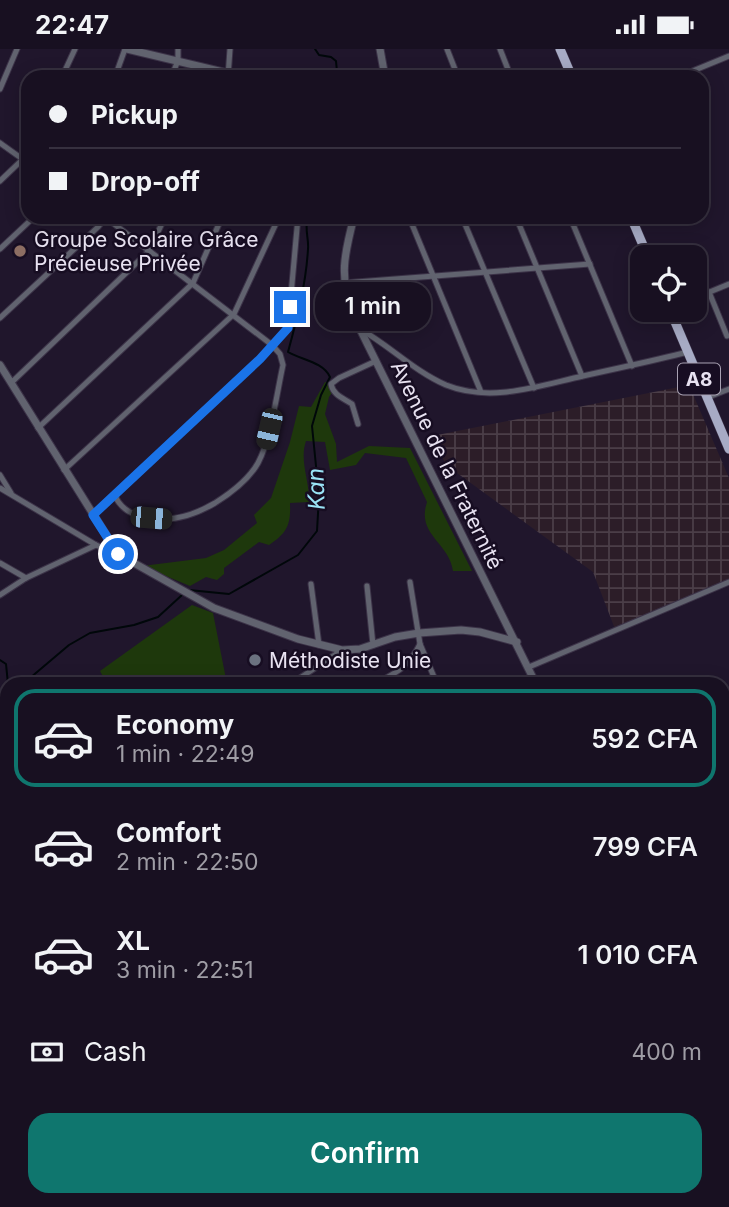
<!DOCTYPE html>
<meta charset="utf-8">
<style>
:root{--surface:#181021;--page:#251e2e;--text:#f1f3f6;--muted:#9f9da5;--line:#36303f;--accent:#0f766e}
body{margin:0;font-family:Inter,sans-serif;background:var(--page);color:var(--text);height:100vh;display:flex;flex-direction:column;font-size:26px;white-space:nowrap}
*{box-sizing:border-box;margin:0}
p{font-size:23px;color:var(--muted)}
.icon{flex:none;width:38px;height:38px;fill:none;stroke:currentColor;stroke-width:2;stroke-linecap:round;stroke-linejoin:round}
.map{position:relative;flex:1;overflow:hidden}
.details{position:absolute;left:0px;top:628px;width:730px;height:530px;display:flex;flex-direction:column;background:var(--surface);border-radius:21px 21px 0 0;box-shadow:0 4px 18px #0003,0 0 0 2px var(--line)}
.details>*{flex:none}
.top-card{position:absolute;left:21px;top:21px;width:688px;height:154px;border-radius:21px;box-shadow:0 4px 18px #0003,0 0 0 2px var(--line);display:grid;align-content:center;height:154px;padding:0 28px;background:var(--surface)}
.buttons{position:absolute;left:630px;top:196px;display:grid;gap:14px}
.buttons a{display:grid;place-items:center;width:77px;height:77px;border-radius:14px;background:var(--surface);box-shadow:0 4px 18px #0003,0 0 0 2px var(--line);font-size:35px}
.end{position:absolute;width:32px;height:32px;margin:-16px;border:9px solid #1a73e8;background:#fff;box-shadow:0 0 0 4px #fff}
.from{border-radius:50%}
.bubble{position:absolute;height:49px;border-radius:21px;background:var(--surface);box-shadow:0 4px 18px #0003,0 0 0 2px var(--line);font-size:23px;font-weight:600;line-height:49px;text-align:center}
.car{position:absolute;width:21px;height:42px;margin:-21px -10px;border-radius:9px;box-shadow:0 0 5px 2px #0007;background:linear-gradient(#222 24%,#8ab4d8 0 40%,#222 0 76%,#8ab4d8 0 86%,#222 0)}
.top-card b{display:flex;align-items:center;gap:24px;height:66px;font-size:26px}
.top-card b+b{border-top:2px solid var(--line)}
.top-card i{width:18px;height:18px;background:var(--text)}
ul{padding:12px 0 0;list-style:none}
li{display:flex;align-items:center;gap:21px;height:98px;margin:0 14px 10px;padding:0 14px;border:4px solid transparent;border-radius:21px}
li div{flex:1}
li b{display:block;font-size:26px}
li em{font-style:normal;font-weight:600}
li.active{border-color:var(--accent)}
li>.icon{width:63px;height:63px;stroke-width:1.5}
.pay{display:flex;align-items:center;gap:18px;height:77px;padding:0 28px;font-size:26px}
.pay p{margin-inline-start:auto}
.cta{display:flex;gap:14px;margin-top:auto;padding:14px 28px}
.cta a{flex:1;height:80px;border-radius:21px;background:var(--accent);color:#fff;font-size:28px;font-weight:600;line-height:80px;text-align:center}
.status{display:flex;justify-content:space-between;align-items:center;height:49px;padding:0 35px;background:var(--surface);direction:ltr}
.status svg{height:19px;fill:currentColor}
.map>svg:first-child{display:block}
.industrial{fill:url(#industrial-grid)}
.grass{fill:#1e380c}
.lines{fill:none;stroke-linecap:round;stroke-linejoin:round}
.stream{stroke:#00070a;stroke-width:2}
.minor-casing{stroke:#3c3348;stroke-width:7}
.tertiary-casing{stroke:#3c3348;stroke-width:9}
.primary-casing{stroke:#3c3348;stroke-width:10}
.minor{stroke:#61636f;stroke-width:5}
.tertiary{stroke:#61636f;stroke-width:7}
.primary{stroke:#a7abc5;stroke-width:9}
.route{stroke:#1a73e8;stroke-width:9}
.education-dot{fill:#8d6e63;stroke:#170d22;stroke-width:2.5}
.worship-dot{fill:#6b7280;stroke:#170d22;stroke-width:2.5}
.labels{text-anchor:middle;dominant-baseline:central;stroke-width:5;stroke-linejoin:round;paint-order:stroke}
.shield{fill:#170d22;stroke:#a9a2b3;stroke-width:2}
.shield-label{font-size:19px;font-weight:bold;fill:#e8e2f1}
.poi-label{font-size:21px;fill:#e8e2f1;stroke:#170d22;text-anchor:start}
.street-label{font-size:21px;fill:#e8e2f1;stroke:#170d22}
.water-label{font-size:23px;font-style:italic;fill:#9ae3f6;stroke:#170d22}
</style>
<div class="status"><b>22:47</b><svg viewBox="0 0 49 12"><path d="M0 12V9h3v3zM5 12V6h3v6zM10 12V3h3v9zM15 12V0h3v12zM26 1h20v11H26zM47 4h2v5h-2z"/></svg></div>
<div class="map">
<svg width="729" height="1158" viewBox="0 0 729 1158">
<defs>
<pattern id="industrial-grid" width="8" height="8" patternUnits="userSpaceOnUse" patternTransform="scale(1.75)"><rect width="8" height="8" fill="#2c1d28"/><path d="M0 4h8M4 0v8" fill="none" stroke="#4b3e48"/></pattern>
</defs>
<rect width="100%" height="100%" fill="#20162c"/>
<!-- industrial -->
<path class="industrial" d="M689 336 729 429V530L615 580 593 523 446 416 432 387Z"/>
<!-- grass -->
<g class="grass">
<path d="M325 333 336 338 329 348 325 365 336 395 337 413 369 397 410 399 472 522H453C449 493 416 486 427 453L406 409 365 404 356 416 330 421 325 393 306 392C299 412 310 432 309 453L290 454C291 476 287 484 269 496L259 493 224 519V525L217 531 206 528 190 537 142 517 206 509 224 501 257 474 254 466 271 449 290 393 299 357 311 358Z"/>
<path d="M192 556 213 564 227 635H107L100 622Z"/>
<path d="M729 656V1003L723 1006V659Z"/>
</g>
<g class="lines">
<!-- stream -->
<g class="stream">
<path d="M315 0 319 6 331 8 336 12 337 23"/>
<path d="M189 541 229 545 298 506 317 482 319 447 312 377 321 346 330 328C323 313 302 311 288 303 297 270 306 235 308 200 309 189 304 179 308 168"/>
<path d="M0 611 6 615 8 635"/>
<path d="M27 635 30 629 69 596 90 584 134 576 158 568 182 546"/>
<path d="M7 895 3 900 4 907 7 908"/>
<path d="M0 986 7 979"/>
</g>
<!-- minor casing -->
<g class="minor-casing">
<g id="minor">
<path d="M447 0 458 28"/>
<path d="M500 0 511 28"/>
<path d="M62 28 75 0"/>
<path d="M115 28 125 0"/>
<path d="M171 28 178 12V0"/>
<path d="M228 28 230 0"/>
<path d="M678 28 729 7"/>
<path d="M0 40 17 0"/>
<path d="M0 94 28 114"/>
<path d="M0 132 23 110 28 100"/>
<path d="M105 168 272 296 280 305 283 316C277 343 271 390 258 414 249 430 231 444 215 454 198 464 180 471 160 470 141 468 124 466 115 447"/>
<path d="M409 168 481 343"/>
<path d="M462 168 534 339"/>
<path d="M516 168 582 327"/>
<path d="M570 168 632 317"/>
<path d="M0 200 34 168"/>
<path d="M343 234 590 215"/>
<path d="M709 243 727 287"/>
<path d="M695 249 729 235"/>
<path d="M0 269 98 178 106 168"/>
<path d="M360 280C390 297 414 322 446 336 491 354 538 337 583 327 618 319 653 312 688 303"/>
<path d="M11 334 149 202 165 168"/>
<path d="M706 349 729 340"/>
<path d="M358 375 352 355C343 349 333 346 331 335L339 329 376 312"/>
<path d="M38 379 193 234 222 168"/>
<path d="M64 421 234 265 279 168"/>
<path d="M0 426 11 444"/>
<path d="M0 439 96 496 118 505"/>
<path d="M94 466 260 310 288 279 298 168"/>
<path d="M0 514 26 529"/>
<path d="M410 533 420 595 437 635"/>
<path d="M311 535 319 596"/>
<path d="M367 537 373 596"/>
<path d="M0 546 26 529 96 496"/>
<path d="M529 618 729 533"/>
<path d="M291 635 342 601"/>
<path d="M375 635C397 623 408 619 420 595"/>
<path d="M723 646 729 643"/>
<path d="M723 1010 729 1007"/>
<path d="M0 1104 7 1087"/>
<path d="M0 1133 7 1136"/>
<path d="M723 1136 729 1135"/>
<path d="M143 1152 144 1158"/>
<path d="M195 1152V1158"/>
<path d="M248 1152V1158"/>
<path d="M292 1152 293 1158"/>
<path d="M334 1152 335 1158"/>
<path d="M594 1152V1158"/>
<path d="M690 1152 693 1158"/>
<path d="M45 1158 47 1152"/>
<path d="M376 1158 377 1152"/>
<path d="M424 1158V1152"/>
<path d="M447 1158 450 1152"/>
<path d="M455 1158 542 1152"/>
</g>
</g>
<!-- tertiary casing -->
<g class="tertiary-casing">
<g id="tertiary">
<path d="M127 0 244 28"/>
<path d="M380 0 385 28"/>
<path d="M354 168C344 206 339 228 353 266L536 635"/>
<path d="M0 316 118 505 214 559 298 590 342 601 360 600 395 588 419 584 461 581 480 583 517 593"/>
<path d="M723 1091 729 1106"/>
</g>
</g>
<!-- primary casing -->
<g class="primary-casing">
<g id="primary">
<path d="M560 0 572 28"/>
<path d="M631 168 648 208"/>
<path d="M670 261 729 400"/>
</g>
</g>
<!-- minor -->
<use href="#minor" class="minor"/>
<!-- tertiary -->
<use href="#tertiary" class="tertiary"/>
<!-- primary -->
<use href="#primary" class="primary"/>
</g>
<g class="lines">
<!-- route -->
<path class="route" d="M118 505 93 466 260 310 288 279 290 258"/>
</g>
<!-- markers -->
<circle class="education-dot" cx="20" cy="202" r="7"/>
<circle class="worship-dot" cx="255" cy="611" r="7"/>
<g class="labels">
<!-- shield labels -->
<rect class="shield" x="678" y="314.5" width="42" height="31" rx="5"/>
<g class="shield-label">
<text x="699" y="330">A8</text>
</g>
<!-- poi labels -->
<g class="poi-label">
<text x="34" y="190">Groupe Scolaire Grâce<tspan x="34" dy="24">Précieuse Privée</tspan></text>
<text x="269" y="611">Méthodiste Unie</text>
</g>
<!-- street labels -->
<g class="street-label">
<text transform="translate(447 416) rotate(64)">Avenue de la Fraternité</text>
</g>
<!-- water labels -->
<g class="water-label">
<text transform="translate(316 440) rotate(-92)">Kan</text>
</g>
</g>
</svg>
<div class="buttons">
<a><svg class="icon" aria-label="locate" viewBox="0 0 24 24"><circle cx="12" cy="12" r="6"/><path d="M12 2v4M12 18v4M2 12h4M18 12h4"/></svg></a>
</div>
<i class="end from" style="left:118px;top:505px"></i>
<i class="end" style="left:290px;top:258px"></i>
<div class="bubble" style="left:315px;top:233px;width:116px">1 min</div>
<i class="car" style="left:269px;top:380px;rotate:193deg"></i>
<i class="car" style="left:151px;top:469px;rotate:95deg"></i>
<div class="top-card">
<b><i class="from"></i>Pickup</b>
<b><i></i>Drop-off</b>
</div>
<section class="details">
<ul>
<li class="active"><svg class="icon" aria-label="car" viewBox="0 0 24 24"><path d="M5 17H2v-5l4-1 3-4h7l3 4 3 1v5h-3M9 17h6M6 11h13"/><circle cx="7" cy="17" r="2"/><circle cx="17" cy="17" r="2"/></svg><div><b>Economy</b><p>1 min · 22:49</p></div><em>592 CFA</em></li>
<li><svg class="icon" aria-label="car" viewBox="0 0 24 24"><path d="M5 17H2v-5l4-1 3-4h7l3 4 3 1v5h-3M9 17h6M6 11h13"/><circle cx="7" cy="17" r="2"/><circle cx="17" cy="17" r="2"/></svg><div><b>Comfort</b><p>2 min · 22:50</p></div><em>799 CFA</em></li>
<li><svg class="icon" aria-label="car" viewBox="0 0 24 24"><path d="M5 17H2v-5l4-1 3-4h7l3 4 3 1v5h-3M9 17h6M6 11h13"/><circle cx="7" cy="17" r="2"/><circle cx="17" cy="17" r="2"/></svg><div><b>XL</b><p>3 min · 22:51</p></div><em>1 010 CFA</em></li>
</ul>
<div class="pay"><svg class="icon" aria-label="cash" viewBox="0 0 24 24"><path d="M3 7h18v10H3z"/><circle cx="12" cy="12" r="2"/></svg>Cash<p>400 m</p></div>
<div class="cta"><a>Confirm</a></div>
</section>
</div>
